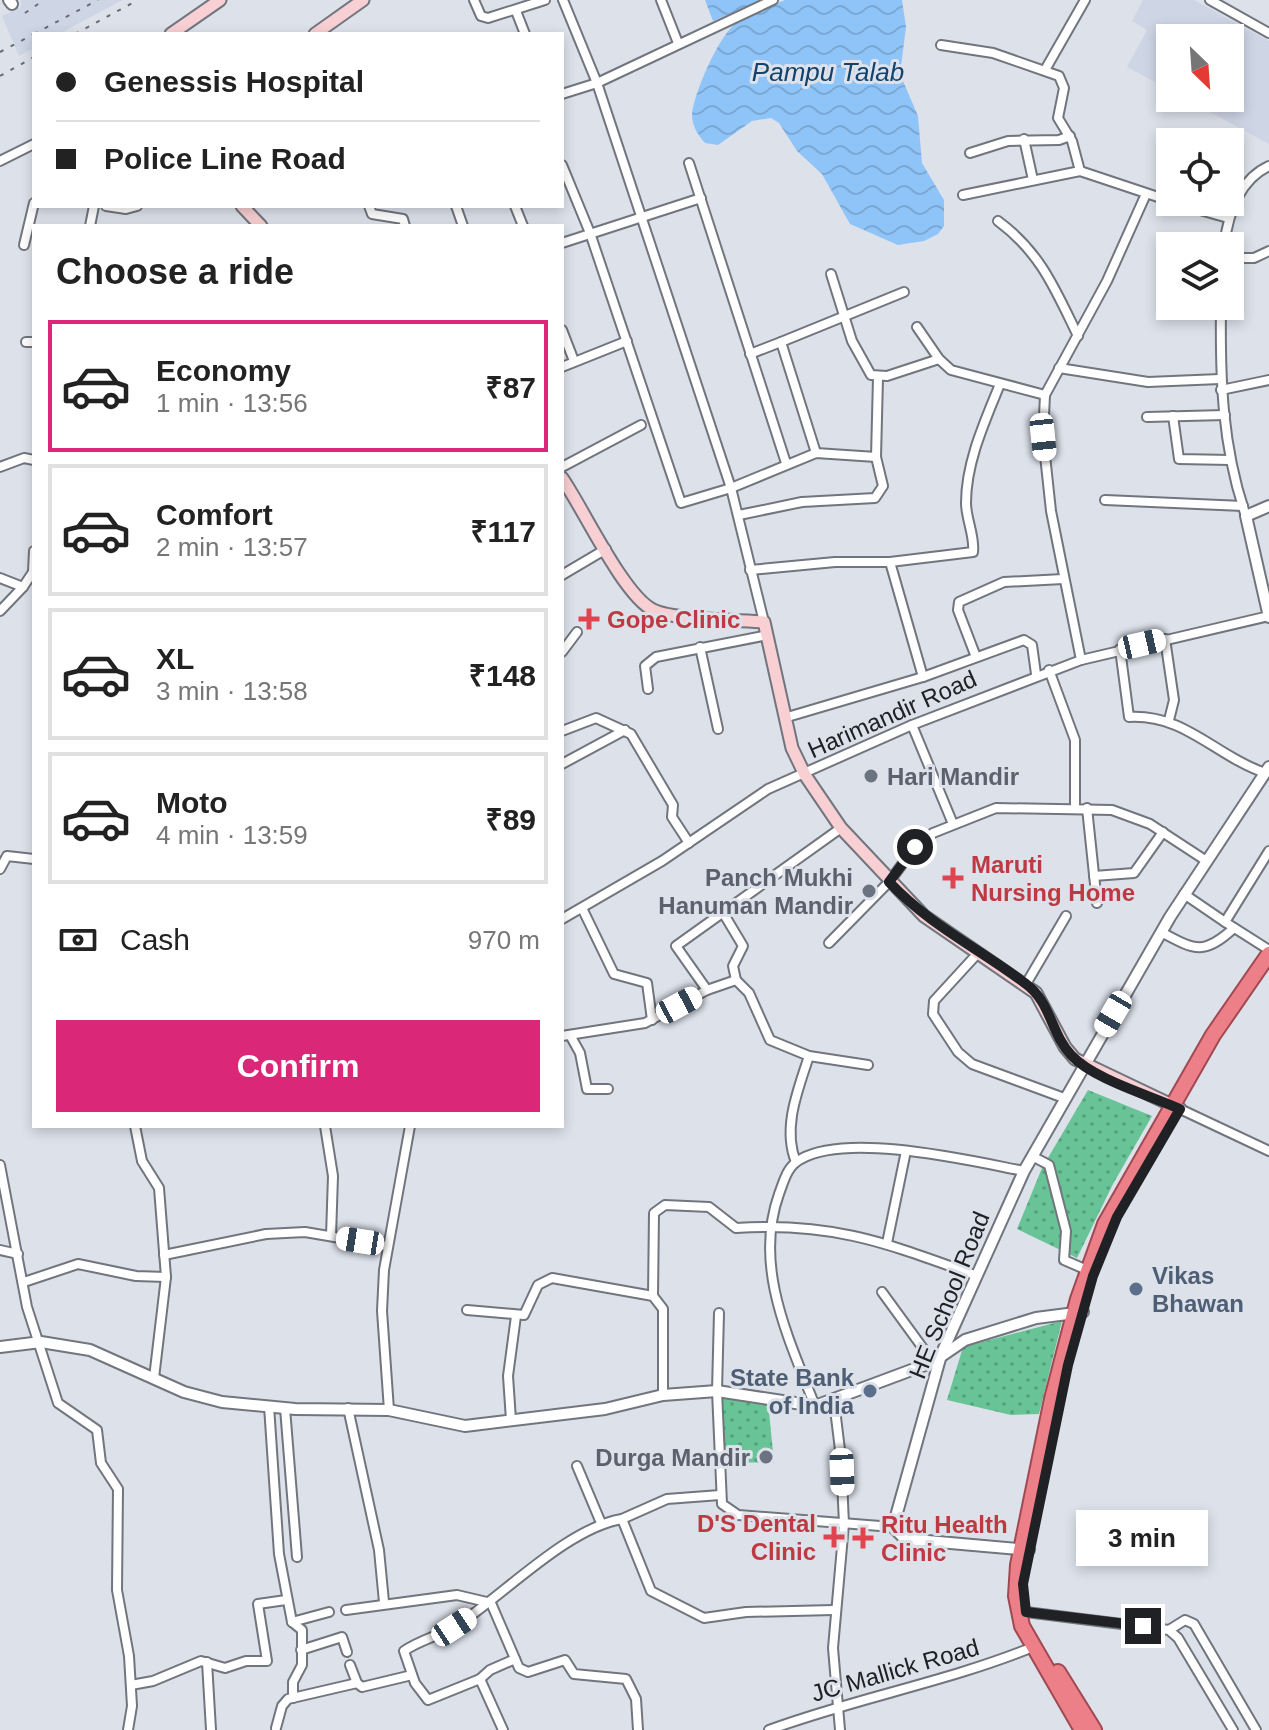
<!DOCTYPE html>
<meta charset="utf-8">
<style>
:root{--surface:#fff;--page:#f2f2f2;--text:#222;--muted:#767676;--line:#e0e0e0;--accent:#db2777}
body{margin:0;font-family:Arial,sans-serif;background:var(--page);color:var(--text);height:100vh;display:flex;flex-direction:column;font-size:30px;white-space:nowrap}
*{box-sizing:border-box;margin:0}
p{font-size:26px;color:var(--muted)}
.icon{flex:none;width:44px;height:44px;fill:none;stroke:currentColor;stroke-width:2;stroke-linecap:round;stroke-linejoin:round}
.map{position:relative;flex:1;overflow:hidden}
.sheet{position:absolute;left:32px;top:224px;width:532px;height:904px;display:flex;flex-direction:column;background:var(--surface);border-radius:0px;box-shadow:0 4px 12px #0003}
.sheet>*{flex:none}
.guide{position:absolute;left:32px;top:32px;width:532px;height:176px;border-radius:0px;box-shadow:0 4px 12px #0003;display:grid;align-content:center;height:176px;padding:0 24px;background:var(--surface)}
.needle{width:52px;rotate:155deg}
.buttons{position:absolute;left:1156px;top:24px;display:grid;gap:16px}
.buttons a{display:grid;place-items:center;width:88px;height:88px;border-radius:0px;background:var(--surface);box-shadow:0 4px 12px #0003;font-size:40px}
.end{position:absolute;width:36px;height:36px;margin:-18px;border:10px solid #202125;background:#fff;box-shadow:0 0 0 4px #fff}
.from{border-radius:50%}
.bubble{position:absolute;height:56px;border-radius:0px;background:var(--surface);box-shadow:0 4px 12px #0003;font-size:26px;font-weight:700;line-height:56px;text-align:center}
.car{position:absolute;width:24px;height:48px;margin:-24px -12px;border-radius:10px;box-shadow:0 0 6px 2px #0007;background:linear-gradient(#fff 24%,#345 0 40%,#fff 0 76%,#345 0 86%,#fff 0)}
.guide b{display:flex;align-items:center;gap:28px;height:76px;font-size:30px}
.guide b+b{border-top:2px solid var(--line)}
.guide i{width:20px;height:20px;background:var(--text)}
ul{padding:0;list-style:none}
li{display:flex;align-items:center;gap:24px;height:132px;margin:0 16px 12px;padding:0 8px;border:4px solid var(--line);border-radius:0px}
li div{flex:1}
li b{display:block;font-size:30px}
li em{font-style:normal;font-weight:700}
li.active{border-color:var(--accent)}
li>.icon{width:72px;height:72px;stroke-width:1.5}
h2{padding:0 24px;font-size:36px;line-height:96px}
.pay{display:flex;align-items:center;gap:20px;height:88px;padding:0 24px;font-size:30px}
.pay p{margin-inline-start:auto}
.button{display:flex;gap:16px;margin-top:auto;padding:16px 24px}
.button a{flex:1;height:92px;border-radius:0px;background:var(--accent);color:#fff;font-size:32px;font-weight:700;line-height:92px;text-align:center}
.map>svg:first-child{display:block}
.built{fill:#ced5e5}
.park{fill:url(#park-dots)}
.water{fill:url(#water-waves)}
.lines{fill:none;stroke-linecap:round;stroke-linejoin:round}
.minor-casing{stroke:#71757d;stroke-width:12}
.tertiary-casing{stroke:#71757d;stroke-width:14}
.secondary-casing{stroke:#71757d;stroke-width:15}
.trunk-casing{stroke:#a14952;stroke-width:18}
.minor{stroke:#fff;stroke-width:8}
.tertiary{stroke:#fff;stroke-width:10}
.secondary{stroke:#f8cfd2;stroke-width:11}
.trunk{stroke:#ec7f88;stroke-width:14}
.rail{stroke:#6a6c72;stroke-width:2;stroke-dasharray:4 8;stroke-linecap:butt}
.route{stroke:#202125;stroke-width:10}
.health-dot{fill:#e0444e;stroke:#dde1ea;stroke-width:3}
.worship-dot{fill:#6b7280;stroke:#dde1ea;stroke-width:3}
.service-dot{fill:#5c6f8a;stroke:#dde1ea;stroke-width:3}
.labels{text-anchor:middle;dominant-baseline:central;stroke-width:6;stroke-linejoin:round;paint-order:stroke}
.health-label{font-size:24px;font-weight:bold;fill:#be3a42;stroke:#dde1ea;text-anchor:start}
.street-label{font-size:24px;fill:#202125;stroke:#dde1ea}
.worship-label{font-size:24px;font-weight:bold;fill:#5b616d;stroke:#dde1ea;text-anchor:end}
.service-label{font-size:24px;font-weight:bold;fill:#4e5e75;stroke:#dde1ea;text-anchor:start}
.water-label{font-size:26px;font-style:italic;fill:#13436d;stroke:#dde1ea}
</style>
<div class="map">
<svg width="1269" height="1730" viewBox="0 0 1269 1730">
<defs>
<pattern id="park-dots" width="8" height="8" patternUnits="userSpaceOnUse" patternTransform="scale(2)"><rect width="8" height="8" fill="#68c496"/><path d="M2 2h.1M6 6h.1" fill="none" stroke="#559f7a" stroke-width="1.8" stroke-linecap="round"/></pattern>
<pattern id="water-waves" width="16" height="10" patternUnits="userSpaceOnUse" patternTransform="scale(2)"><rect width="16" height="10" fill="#8fc4f9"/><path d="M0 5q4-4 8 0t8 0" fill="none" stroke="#7ba8d5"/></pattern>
</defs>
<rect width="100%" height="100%" fill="#dde1ea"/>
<!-- built -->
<g class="built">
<path d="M21 0H122L59 34H34V48L19 56 2 16 21 7Z"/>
<path d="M1143 0H1194L1269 41V144L1184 98H1230V38H1170V90L1127 67 1147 30 1132 21Z"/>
</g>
<!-- park -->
<g class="park">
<path d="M1088 1090 1152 1116 1113 1184 1077 1258 1017 1229 1042 1168Z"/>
<path d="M1062 1321 1039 1414 1011 1415 947 1400 963 1347Z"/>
<path d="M720 1398 768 1401 774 1463 727 1462Z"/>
</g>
<!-- water -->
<g class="water">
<path d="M705 0H762L713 21Z"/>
<path d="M785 0H902L906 27 900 74 918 116 922 163 944 200V226L938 234 924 241 898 245 850 224 822 174 797 151 779 123 771 118 752 121 718 145 705 143C698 135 692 126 692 115 693 95 718 38 734 25 748 14 769 7 785 0Z"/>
</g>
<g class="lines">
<!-- minor casing -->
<g class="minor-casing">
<g id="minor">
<path d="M474 0 481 16 488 18 545 0"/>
<path d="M563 0 597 83 731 488 764 622"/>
<path d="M661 0 678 43"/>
<path d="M1210 0 1269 33"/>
<path d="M516 11 525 34"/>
<path d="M941 45 993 53 1059 76 1064 88 1058 118 1072 141 1080 171 1170 201"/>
<path d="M1045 70 1085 0"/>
<path d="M562 94 597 83 773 0"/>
<path d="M1024 139 1033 180"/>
<path d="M970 153 1008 141 1059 140 1070 136"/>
<path d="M0 161 34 144"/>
<path d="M689 163 786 463"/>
<path d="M562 165 590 233 681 503 731 488 816 453 876 457 878 378"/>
<path d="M963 195 1080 171"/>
<path d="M1172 202 1228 218"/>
<path d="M106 206 126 209 137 206"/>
<path d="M369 206 372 214 403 219 405 226"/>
<path d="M456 206 463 226"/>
<path d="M515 206 523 226"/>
<path d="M998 221C1041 253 1055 289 1078 336"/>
<path d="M90 226 94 206"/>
<path d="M562 243 701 198"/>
<path d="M24 245 34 203"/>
<path d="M1224 246C1228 215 1238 180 1269 166"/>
<path d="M1230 258H1254L1269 251"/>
<path d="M831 274 852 341 871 375 887 376 939 359"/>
<path d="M1221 306C1220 378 1222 447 1246 516"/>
<path d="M917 327 939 359 951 370 1045 395"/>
<path d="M562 330 574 361"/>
<path d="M26 342H34"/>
<path d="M750 354 781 342"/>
<path d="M562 367 627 341"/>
<path d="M1059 368 1148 382 1220 379"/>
<path d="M1221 390 1269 380"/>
<path d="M1173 416 1179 459 1230 460"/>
<path d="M1147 417 1225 415"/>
<path d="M816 453 781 342 904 292"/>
<path d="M0 467 24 458 34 460"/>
<path d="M562 467 641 425"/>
<path d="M1105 500 1243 506"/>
<path d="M739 515 802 502 875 498 883 486 876 457"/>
<path d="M890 562 923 677"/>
<path d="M750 570 835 562H890L973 552C975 536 966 519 966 503 966 462 985 421 1000 384"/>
<path d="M562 575 606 549"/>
<path d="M0 578 23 587 0 611"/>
<path d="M23 587 33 572 34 551"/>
<path d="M1165 639 1174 700 1169 720"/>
<path d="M700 647 718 729"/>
<path d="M1120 649 1129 717C1185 714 1214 755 1265 773"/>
<path d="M562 652 577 632"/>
<path d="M976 657 958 610 959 602 1004 582 1063 579"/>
<path d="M1081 660 1051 511 1043 437 1045 395 1107 281 1146 194"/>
<path d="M1049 670 1075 740V808"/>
<path d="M648 689 645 666 656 657 768 635"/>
<path d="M784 718 923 677 1024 640 1032 645 1036 674"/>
<path d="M912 725 953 824"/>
<path d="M562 731 596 718 631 734 673 805 672 817 689 843"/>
<path d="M562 764 625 730"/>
<path d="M1087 808 1097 903"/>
<path d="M1269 851 1225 922 1269 950"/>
<path d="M0 869 7 856 34 859"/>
<path d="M1094 876 1134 873 1163 832"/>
<path d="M1184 894 1225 922"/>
<path d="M582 908 614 974 647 983 652 1020"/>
<path d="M722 911 743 946 733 966 736 980"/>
<path d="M562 919 662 861 768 789 912 725 1081 660 1269 616"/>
<path d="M1161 932C1195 950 1203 956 1234 928"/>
<path d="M829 943 889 882 915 847 933 833 996 808 1112 810 1150 824 1205 860"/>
<path d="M978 953 934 1001 933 1014 958 1052 972 1064 1064 1098"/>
<path d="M1026 984 1066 916"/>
<path d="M707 990 736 980 749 993 770 1040 809 1056 868 1065"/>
<path d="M570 1035 580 1053 587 1089H608"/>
<path d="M562 1036 645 1023 707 990 676 946 841 828"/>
<path d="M1180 1109 1269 1151"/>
<path d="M135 1126 142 1161 159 1188 166 1277 154 1378"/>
<path d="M325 1126 333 1176 331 1236"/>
<path d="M1032 1156 1049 1165 1066 1231 1064 1260 1087 1270"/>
<path d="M796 1162C782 1128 798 1090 809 1056"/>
<path d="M0 1165 27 1307 58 1403 97 1430 101 1463 118 1489 117 1590 129 1656 132 1706 128 1730"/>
<path d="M887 1243 906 1151"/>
<path d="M0 1250 18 1254"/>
<path d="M164 1255 266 1234 305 1232 387 1246"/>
<path d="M24 1282 78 1264 136 1276 166 1277"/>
<path d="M882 1292 933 1362"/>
<path d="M653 1296 654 1213 665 1205 709 1207 736 1228C834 1222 886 1243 975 1275"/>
<path d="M467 1310 524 1315 538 1285 552 1278 653 1296 663 1309V1395"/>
<path d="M719 1313 717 1391 722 1504 738 1515 893 1527"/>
<path d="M834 1401 841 1458 844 1524 833 1648 840 1730"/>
<path d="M269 1406 279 1554 292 1622 329 1612"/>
<path d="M815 1406C789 1339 753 1267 779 1194 784 1181 787 1166 801 1159 849 1132 971 1161 1024 1171"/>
<path d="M285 1408 297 1557"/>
<path d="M348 1408 379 1550 384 1602"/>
<path d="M389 1410 382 1311 384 1270 410 1126"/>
<path d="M511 1420 508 1376 516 1316"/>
<path d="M577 1466 601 1523"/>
<path d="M720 1495 667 1499 622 1519 651 1591 704 1618 746 1612 834 1610"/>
<path d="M346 1610 457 1595 491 1603 519 1668 528 1672 565 1660 574 1674 626 1679 636 1699 638 1730"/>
<path d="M1026 1612 1169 1630 1178 1638 1233 1730"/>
<path d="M292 1622 302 1630V1665L293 1682V1698"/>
<path d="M1169 1630 1185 1620 1194 1624 1256 1730"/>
<path d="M301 1650 342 1637 347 1652"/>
<path d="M207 1662 211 1730"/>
<path d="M350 1665 357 1683 362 1687 412 1675"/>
<path d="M480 1679 490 1670 515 1659"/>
<path d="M131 1685 153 1681 201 1661 225 1668 246 1661H267L258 1604 286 1600"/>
<path d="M276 1728 282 1706 288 1699 357 1683"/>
<path d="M503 1730 480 1679 428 1700 415 1683 404 1651C419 1640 442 1635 459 1624 507 1592 568 1528 622 1519"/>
<path d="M769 1730C856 1698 947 1682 1033 1647"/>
</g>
</g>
<!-- tertiary casing -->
<g class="tertiary-casing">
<g id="tertiary">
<path d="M9 0 12 4"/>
<path d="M1269 506 1246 516 1269 617"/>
<path d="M0 1347 41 1342 90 1350 184 1392 222 1402 295 1409 389 1410 465 1426 605 1409 663 1395 717 1391 815 1406 933 1362 965 1340 1036 1318 1083 1312"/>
<path d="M1029 1550 905 1539 893 1527 941 1355 1024 1171 1170 917 1269 767"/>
</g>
</g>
<!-- secondary casing -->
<g class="secondary-casing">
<g id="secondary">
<path d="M171 34 220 0"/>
<path d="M315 34 363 0"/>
<path d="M242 206 261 226"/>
<path d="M562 478C583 508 623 595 653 610 673 620 739 620 764 622L792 748 805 775 841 828 924 916 1036 993 1065 1047 1075 1059 1180 1109"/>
</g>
</g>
<!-- trunk casing -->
<g class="trunk-casing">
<g id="trunk">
<path d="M1058 1672 1094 1730"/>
<path d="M1082 1730 1022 1626 1016 1596 1018 1565 1052 1399 1078 1299 1105 1224 1213 1035 1269 954"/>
</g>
</g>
<!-- minor -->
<use href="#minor" class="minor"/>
<!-- tertiary -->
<use href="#tertiary" class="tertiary"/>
<!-- secondary -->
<use href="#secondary" class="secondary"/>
<!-- trunk -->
<use href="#trunk" class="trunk"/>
<!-- rail -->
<g class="rail">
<path d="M25 13 44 0"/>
<path d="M34 34 98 0"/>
<path d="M75 34 138 0"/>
<path d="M0 52 34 34"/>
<path d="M0 76 34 57"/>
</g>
</g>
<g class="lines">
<!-- route -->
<path class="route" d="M915 847 889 882C932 927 977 947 1026 984 1051 1002 1051 1034 1071 1055 1093 1079 1149 1095 1180 1109L1117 1217 1093 1276 1068 1365 1023 1584 1026 1612 1143 1626"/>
</g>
<!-- markers -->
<g class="health-dot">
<path d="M585 607h8v8h8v8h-8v8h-8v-8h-8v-8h8z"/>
<path d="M949 866h8v8h8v8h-8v8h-8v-8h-8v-8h8z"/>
<path d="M830 1525h8v8h8v8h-8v8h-8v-8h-8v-8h8z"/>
<path d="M859 1526h8v8h8v8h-8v8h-8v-8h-8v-8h8z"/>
</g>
<g class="worship-dot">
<circle cx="871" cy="776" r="8"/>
<circle cx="869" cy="891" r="8"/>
<circle cx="766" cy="1457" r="8"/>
</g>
<g class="service-dot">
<circle cx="1136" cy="1289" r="8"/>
<circle cx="870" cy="1391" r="8"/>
</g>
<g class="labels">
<!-- health labels -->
<g class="health-label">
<text x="607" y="619">Gope Clinic</text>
<text x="971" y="864">Maruti<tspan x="971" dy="28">Nursing Home</tspan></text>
<text x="816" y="1523" text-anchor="end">D'S Dental<tspan x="816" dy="28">Clinic</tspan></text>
<text x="881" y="1524">Ritu Health<tspan x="881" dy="28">Clinic</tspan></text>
</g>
<!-- street labels -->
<g class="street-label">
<text transform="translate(892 714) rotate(-24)">Harimandir Road</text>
<text transform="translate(949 1295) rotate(-68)">HE School Road</text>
<text transform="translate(895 1670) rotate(-16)">JC Mallick Road</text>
</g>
<!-- worship labels -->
<g class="worship-label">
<text x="887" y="776" text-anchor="start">Hari Mandir</text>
<text x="853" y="877">Panch Mukhi<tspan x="853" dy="28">Hanuman Mandir</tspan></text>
<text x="750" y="1457">Durga Mandir</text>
</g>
<!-- service labels -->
<g class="service-label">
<text x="1152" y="1275">Vikas<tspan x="1152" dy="28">Bhawan</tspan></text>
<text x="854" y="1377" text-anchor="end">State Bank<tspan x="854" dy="28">of India</tspan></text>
</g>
<!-- water labels -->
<g class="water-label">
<text x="828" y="72">Pampu Talab</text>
</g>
</g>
</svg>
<div class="buttons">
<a><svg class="needle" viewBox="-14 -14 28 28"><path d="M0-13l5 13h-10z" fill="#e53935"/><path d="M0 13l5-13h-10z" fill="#767676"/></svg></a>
<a><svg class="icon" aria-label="locate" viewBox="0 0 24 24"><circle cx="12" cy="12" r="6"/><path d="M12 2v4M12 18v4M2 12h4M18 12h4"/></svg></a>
<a><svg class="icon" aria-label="layers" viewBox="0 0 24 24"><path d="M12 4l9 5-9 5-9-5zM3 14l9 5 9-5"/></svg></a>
</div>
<i class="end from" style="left:915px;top:847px"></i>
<i class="end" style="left:1143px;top:1626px"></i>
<div class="bubble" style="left:1076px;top:1510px;width:132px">3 min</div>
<i class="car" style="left:1043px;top:437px;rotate:174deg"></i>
<i class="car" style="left:1142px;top:644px;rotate:77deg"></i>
<i class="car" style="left:679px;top:1005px;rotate:62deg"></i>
<i class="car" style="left:1113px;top:1014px;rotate:210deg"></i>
<i class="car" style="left:360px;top:1241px;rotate:279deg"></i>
<i class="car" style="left:842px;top:1472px;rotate:178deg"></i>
<i class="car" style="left:454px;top:1627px;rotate:57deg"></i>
<div class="guide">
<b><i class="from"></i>Genessis Hospital</b>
<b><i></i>Police Line Road</b>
</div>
<section class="sheet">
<h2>Choose a ride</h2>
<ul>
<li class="active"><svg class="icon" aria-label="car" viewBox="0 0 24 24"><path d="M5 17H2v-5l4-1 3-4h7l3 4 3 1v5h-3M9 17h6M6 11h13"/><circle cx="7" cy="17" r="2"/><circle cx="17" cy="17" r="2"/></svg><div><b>Economy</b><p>1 min · 13:56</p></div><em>₹87</em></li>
<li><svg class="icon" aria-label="car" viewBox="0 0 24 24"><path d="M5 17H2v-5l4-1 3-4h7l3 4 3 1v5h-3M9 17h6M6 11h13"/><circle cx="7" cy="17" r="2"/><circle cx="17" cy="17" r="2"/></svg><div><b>Comfort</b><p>2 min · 13:57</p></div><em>₹117</em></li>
<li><svg class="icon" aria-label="car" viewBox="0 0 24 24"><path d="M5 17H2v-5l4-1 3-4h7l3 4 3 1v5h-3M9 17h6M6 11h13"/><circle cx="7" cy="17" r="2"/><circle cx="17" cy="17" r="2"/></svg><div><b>XL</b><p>3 min · 13:58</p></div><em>₹148</em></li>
<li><svg class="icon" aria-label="car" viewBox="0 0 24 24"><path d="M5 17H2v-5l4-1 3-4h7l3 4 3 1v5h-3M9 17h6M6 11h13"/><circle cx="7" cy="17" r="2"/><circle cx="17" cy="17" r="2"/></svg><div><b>Moto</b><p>4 min · 13:59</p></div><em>₹89</em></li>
</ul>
<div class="pay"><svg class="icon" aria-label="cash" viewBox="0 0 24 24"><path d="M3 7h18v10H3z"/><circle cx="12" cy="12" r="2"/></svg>Cash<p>970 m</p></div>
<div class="button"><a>Confirm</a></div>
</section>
</div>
